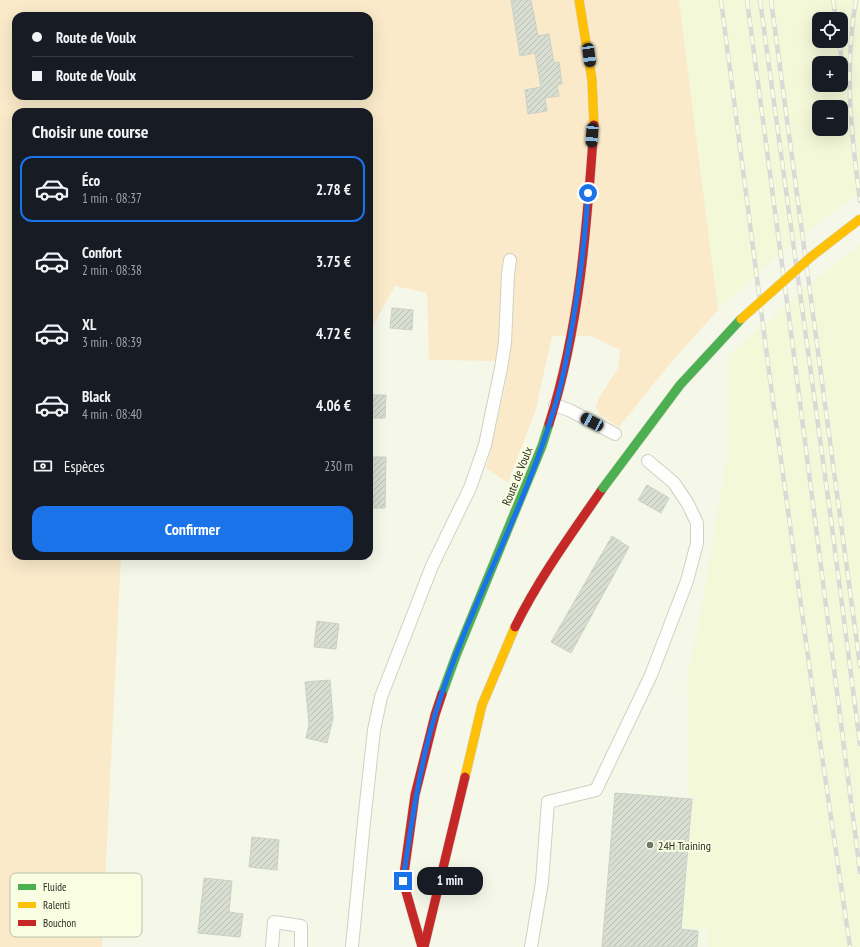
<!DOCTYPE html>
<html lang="fr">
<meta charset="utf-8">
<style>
:root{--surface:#171b24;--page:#242831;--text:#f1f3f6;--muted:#9ea1a6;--line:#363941;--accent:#1a73e8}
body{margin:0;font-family:"PT Sans Narrow",sans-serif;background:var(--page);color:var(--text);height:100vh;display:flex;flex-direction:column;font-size:15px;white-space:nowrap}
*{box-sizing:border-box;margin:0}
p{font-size:13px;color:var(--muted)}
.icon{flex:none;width:22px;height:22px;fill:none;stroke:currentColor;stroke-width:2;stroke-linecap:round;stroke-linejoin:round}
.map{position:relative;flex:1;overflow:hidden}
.side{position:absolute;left:12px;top:108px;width:361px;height:452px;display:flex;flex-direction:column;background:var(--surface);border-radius:12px;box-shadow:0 4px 16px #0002}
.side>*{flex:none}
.guide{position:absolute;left:12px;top:12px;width:361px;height:88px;border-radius:12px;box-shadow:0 4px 16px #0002;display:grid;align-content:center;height:88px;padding:0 20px;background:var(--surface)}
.fabs{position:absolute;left:812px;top:12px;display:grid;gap:8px}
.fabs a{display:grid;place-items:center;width:36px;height:36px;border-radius:8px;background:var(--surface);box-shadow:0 4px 16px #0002;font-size:20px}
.end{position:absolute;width:18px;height:18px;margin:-9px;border:5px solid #1a73e8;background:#fff;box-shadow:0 0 0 2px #fff}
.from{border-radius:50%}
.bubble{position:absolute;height:28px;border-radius:12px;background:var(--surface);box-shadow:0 4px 16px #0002;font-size:13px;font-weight:700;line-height:28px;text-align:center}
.car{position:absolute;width:12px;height:24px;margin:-12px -6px;border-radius:5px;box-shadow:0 0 3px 1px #0007;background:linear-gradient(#222 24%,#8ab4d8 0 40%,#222 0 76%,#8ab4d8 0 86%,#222 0)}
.guide b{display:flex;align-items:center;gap:14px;height:38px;font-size:15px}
.guide b+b{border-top:1px solid var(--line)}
.guide i{width:10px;height:10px;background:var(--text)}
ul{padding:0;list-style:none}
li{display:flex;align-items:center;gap:12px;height:66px;margin:0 8px 6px;padding:0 12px;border:2px solid transparent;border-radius:12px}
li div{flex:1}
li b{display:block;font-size:15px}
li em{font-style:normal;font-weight:700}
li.active{border-color:var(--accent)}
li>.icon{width:36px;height:36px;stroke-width:1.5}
h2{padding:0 20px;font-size:18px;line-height:48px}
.pay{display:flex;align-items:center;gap:10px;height:44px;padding:0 20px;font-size:15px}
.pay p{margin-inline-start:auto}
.primary-button{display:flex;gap:8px;margin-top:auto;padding:8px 20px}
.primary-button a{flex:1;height:46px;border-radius:12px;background:var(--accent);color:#fff;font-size:16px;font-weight:700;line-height:46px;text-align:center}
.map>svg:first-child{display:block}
.built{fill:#f3f8d9;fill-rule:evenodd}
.grass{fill:#faeaca;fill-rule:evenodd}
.building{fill:url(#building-hatch);stroke:#ccd1c4}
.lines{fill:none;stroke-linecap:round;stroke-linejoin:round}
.lane-casing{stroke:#ced1c3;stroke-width:14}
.fast-casing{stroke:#ced1c3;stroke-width:10}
.slow-casing{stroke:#ced1c3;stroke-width:10}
.jam-casing{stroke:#ced1c3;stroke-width:10}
.lane{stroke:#fefefc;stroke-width:12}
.fast{stroke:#4caf50;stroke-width:9}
.slow{stroke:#ffc107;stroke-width:9}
.jam{stroke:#c62828;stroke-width:9}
.rail-casing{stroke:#d9d9d5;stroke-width:4.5}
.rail{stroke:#f9fee2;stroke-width:3;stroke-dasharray:9;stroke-linecap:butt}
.fast-bridge-casing{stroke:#d5d7cf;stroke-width:10;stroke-linecap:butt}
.slow-bridge-casing{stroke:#d5d7cf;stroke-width:10;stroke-linecap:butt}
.fast-bridge{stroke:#4caf50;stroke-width:9}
.slow-bridge{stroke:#ffc107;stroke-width:9}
.route{stroke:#1a73e8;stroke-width:5}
.poi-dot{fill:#727567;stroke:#f9fee2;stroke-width:1.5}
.labels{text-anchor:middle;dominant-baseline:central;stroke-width:4;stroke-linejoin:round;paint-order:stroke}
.street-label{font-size:12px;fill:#2c2e21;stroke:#f9fee2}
.poi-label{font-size:12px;fill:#2c2e21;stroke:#f9fee2;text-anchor:start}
.key{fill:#f9fee2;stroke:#bcc0a8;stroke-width:1}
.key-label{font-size:11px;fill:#2c2e21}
</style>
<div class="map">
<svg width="860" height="947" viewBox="0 0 860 947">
<defs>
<pattern id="building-hatch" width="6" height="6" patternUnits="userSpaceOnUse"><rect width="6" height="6" fill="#d8ded1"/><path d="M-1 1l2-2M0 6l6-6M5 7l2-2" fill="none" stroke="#babfb3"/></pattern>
</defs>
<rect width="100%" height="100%" fill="#f5f8e8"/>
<!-- built -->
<g class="built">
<path d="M679 0H860V193L844 203 774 259 718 310ZM819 19H841V41H819ZM819 63H841V85H819ZM819 107H841V129H819Z"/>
<path d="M860 245V947H709L707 930 683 927 693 797H689L687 679 701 611 727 457 728 356 815 280Z"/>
</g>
<!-- grass -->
<path class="grass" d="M0 0H679L718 310 668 366 619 427 600 415 596 407 599 398 618 368 620 350 591 336H552L536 409 508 483 486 468 506 382 508 361 429 360 427 293 395 286 369 333V112H16V556H121L102 947H0ZM16 16H369V96H16Z"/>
<!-- building -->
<g class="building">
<path d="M511 0H531L538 36 549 34 554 63 559 62 562 84 557 85 559 96 545 98 547 111 528 114 525 90 541 87 535 53 520 56Z"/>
<path d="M392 308 413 310 412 330 390 328Z"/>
<path d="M369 395H386L385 418H369Z"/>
<path d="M369 457H386L385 508H369Z"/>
<path d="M647 485 669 498 661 513 638 500Z"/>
<path d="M612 536 629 547 571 653 551 642Z"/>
<path d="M317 621 339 624 336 649 314 647Z"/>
<path d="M330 680 333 718 327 743 306 738 309 724 305 682Z"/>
<path d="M615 793 692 799 681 929 698 931 697 947H602Z"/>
<path d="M252 837 279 840 277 870 249 867Z"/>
<path d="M204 878 232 881 229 912 243 914 240 937 198 933Z"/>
</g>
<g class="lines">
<!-- lane casing -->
<g class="lane-casing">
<g id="lane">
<path d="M555 405 569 410 615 434"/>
<path d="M272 947 274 922 301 926V947"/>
<path d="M352 947 364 822 374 730 381 697 432 566 470 488 485 445 501 368 505 343 508 274 510 260"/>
<path d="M531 947 542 882 548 802 596 790 651 675 687 581 697 543V523L688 504 674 483 648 461"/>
</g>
</g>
<!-- fast casing -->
<g class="fast-casing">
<path id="fast" d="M442 694 457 653 542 446 549 424"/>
</g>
<!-- slow casing -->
<g class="slow-casing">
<g id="slow">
<path d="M579 0 592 80 594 125"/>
<path d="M465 777 482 705 515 627"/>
</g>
</g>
<!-- jam casing -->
<g class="jam-casing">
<g id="jam">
<path d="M549 424C580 327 587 225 594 125"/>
<path d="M515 627C539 578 572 533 603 488"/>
<path d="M422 947 403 881 415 795 435 715 442 694"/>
<path d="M424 947 465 777"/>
</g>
</g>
<!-- lane -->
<use href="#lane" class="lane"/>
<!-- fast -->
<use href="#fast" class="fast"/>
<!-- slow -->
<use href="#slow" class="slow"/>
<!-- jam -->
<use href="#jam" class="jam"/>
<!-- rail casing -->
<g class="rail-casing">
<g id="rail">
<path d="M721 0 770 379 816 715 850 947"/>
<path d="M747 0 792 340 860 872"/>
<path d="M760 0 832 527 860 744"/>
<path d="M771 0 860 666"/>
<path d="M833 0 836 19"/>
<path d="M856 0C844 70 851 132 860 201"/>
<path d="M839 41 845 86"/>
</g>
</g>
<!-- rail -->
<use href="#rail" class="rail"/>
<!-- fast-bridge casing -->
<g class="fast-bridge-casing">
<path id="fast-bridge" d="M603 488 680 385 741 319"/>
</g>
<!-- slow-bridge casing -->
<g class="slow-bridge-casing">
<path id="slow-bridge" d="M741 319 812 256 860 219"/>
</g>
<!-- fast-bridge -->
<use href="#fast-bridge" class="fast-bridge"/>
<!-- slow-bridge -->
<use href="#slow-bridge" class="slow-bridge"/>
</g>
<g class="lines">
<!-- route -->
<path class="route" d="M403 881C411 825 419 769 435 715 467 609 524 512 555 406 566 370 571 333 577 297 582 262 586 228 588 193"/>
</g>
<!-- markers -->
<circle class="poi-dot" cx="650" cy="845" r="4"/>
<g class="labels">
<!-- street labels -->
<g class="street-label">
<text transform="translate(517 476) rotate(-68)">Route de Voulx</text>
</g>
<!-- poi labels -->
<g class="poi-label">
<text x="658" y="845">24H Training</text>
</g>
</g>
<!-- legend -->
<rect x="10" y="873" width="132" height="64" rx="6" class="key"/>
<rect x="18" y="884" width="18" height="6" fill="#4caf50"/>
<rect x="18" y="902" width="18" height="6" fill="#ffc107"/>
<rect x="18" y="920" width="18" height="6" fill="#c62828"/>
<g class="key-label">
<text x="43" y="891">Fluide</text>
<text x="43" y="909">Ralenti</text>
<text x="43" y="927">Bouchon</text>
</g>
</svg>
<div class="fabs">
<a><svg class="icon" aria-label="locate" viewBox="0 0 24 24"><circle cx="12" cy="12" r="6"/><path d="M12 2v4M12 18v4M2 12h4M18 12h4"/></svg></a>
<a>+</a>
<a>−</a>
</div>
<i class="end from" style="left:588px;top:193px"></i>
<i class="end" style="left:403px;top:881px"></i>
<div class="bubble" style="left:417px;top:867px;width:66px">1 min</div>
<i class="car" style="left:589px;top:55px;rotate:172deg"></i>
<i class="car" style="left:592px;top:135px;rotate:184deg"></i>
<i class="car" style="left:592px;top:422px;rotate:298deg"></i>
<div class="guide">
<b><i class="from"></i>Route de Voulx</b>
<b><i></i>Route de Voulx</b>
</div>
<section class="side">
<h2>Choisir une course</h2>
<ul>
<li class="active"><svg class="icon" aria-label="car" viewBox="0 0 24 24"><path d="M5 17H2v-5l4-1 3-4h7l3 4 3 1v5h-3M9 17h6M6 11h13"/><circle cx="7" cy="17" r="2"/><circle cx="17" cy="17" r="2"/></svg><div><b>Éco</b><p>1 min · 08:37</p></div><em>2.78 €</em></li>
<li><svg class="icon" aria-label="car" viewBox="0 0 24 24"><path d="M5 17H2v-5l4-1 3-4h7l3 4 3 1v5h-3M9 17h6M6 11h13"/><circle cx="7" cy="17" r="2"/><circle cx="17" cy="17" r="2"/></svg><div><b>Confort</b><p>2 min · 08:38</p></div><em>3.75 €</em></li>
<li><svg class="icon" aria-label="car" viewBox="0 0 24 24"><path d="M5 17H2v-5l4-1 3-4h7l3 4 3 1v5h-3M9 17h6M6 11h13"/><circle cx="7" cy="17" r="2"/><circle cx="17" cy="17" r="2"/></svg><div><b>XL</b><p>3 min · 08:39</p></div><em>4.72 €</em></li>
<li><svg class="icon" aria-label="car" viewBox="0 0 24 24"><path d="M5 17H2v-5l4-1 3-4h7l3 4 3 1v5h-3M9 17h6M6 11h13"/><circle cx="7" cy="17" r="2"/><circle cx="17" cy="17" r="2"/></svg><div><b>Black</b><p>4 min · 08:40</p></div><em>4.06 €</em></li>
</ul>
<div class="pay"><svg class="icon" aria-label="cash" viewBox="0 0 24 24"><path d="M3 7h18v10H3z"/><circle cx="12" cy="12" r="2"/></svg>Espèces<p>230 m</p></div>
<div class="primary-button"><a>Confirmer</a></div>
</section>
</div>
